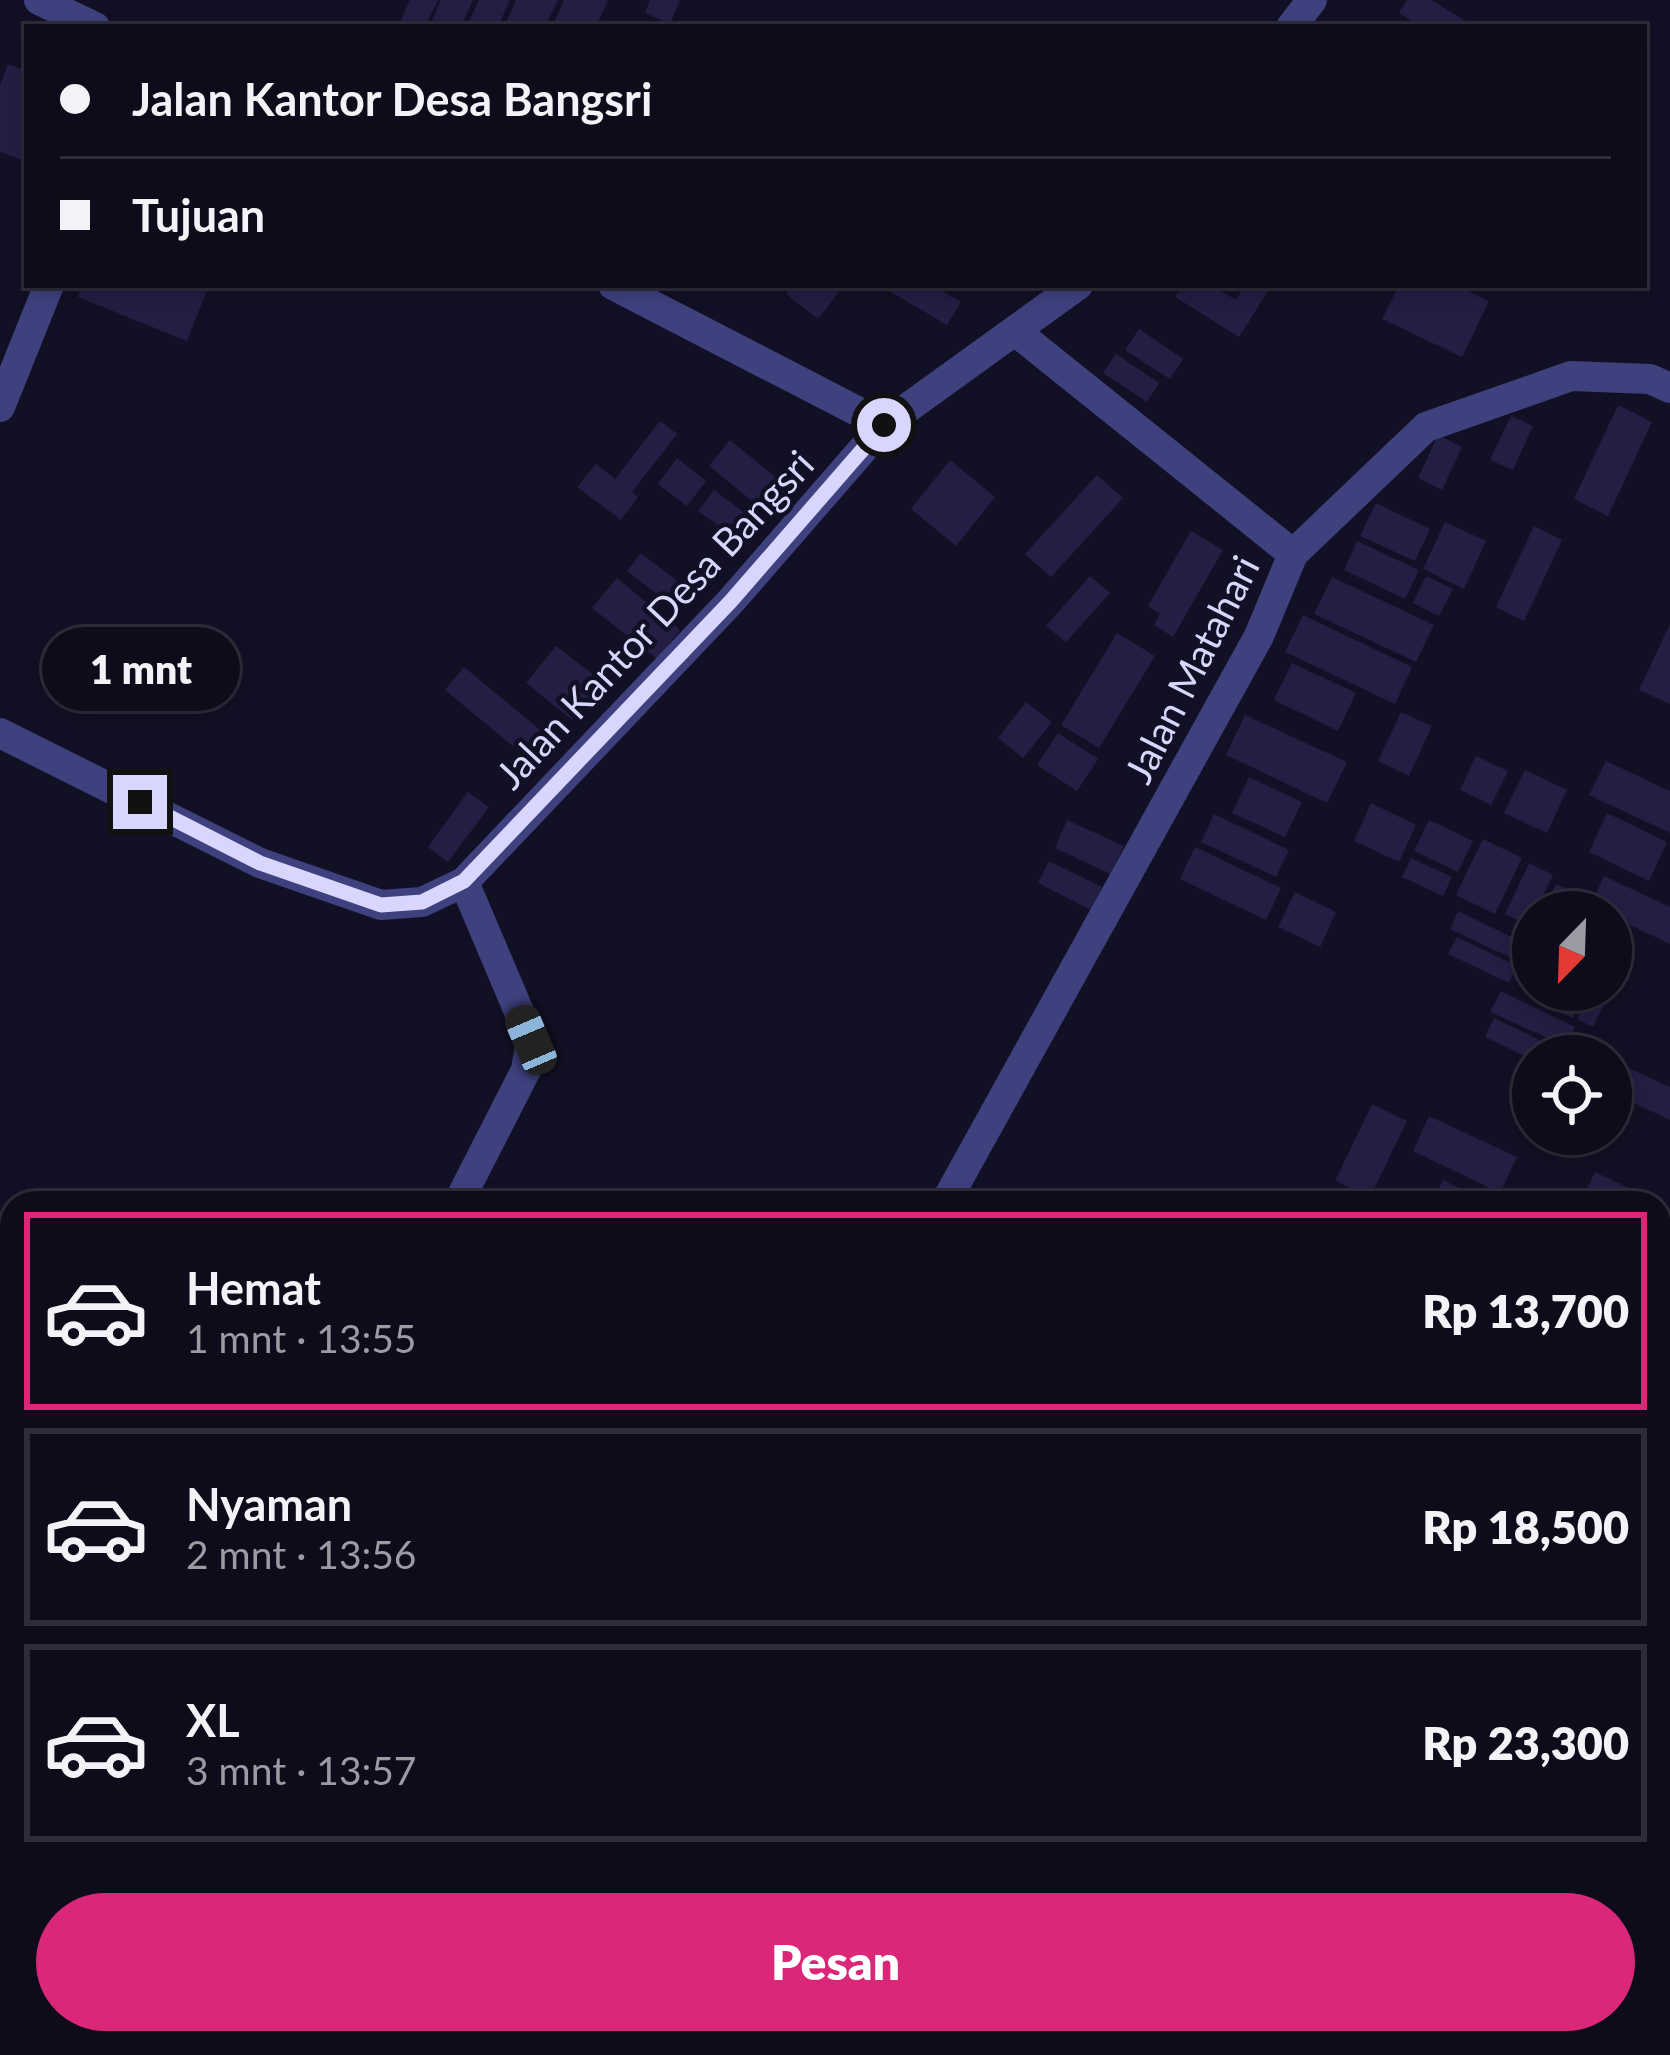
<!DOCTYPE html>
<html lang="id">
<meta charset="utf-8">
<style>
:root{--surface:#0e0c1b;--page:#1c1a28;--text:#f1f3f6;--muted:#9b9ba3;--line:#2e2c3a;--accent:#db2777}
body{margin:0;font-family:Lato,sans-serif;background:var(--page);color:var(--text);height:100vh;display:flex;flex-direction:column;font-size:45px;white-space:nowrap}
*{box-sizing:border-box;margin:0}
p{font-size:39px;color:var(--muted)}
.icon{flex:none;width:66px;height:66px;fill:none;stroke:currentColor;stroke-width:2;stroke-linecap:round;stroke-linejoin:round}
.map{position:relative;flex:1;overflow:hidden}
.details{position:absolute;left:0px;top:1191px;width:1671px;height:864px;display:flex;flex-direction:column;background:var(--surface);border-radius:36px 36px 0 0;box-shadow:0 6px 18px #0003,0 0 0 3px var(--line)}
.details>*{flex:none}
.top-card{position:absolute;left:24px;top:24px;width:1623px;height:264px;border-radius:0px;box-shadow:0 6px 18px #0003,0 0 0 3px var(--line);display:grid;align-content:center;height:264px;padding:0 36px;background:var(--surface)}
.needle{width:78px;rotate:203deg}
.fabs{position:absolute;left:1512px;top:891px;display:grid;gap:24px}
.fabs a{display:grid;place-items:center;width:120px;height:120px;border-radius:50%;background:var(--surface);box-shadow:0 6px 18px #0003,0 0 0 3px var(--line);font-size:60px}
.end{position:absolute;width:54px;height:54px;margin:-27px;border:15px solid #d8d6fc;background:#111;box-shadow:0 0 0 6px #111}
.from{border-radius:50%}
.bubble{position:absolute;height:84px;border-radius:42px;background:var(--surface);box-shadow:0 6px 18px #0003,0 0 0 3px var(--line);font-size:39px;font-weight:800;line-height:84px;text-align:center}
.car{position:absolute;width:36px;height:72px;margin:-36px -18px;border-radius:15px;box-shadow:0 0 9px 3px #0007;background:linear-gradient(#222 24%,#8ab4d8 0 40%,#222 0 76%,#8ab4d8 0 86%,#222 0)}
.top-card b{display:flex;align-items:center;gap:42px;height:114px;font-size:45px}
.top-card b+b{border-top:3px solid var(--line)}
.top-card i{width:30px;height:30px;background:var(--text)}
ul{padding:21px 0 0;list-style:none}
li{display:flex;align-items:center;gap:36px;height:198px;margin:0 24px 18px;padding:0 12px;border:6px solid var(--line);border-radius:0px}
li div{flex:1}
li b{display:block;font-size:45px}
li em{font-style:normal;font-weight:800}
li.current{border-color:var(--accent)}
li>.icon{width:108px;height:108px;stroke-width:1.5}
.primary-button{display:flex;gap:24px;margin-top:auto;padding:24px 36px}
.primary-button a{flex:1;height:138px;border-radius:72px;background:var(--accent);color:#fff;font-size:48px;font-weight:800;line-height:138px;text-align:center}
.map>svg:first-child{display:block}
.building{fill:#231e43}
.lines{fill:none;stroke-linecap:round;stroke-linejoin:round}
.minor{stroke:#3f417f;stroke-width:30}
.route{stroke:#d8d6fc;stroke-width:15}
.labels{text-anchor:middle;dominant-baseline:central;stroke-width:9;stroke-linejoin:round;paint-order:stroke}
.street-label{font-size:39px;fill:#d8d6fc;stroke:#121024}
</style>
<div class="map">
<svg width="1670" height="2055" viewBox="0 0 1670 2055">
<rect width="100%" height="100%" fill="#121024"/>
<!-- building -->
<g class="building">
<path d="M410 0H438L425 27H405L399 24Z"/>
<path d="M441 0H473L461 27H429Z"/>
<path d="M479 0H510L498 27H466Z"/>
<path d="M516 0H558L545 27H504Z"/>
<path d="M564 0H608L596 27H552Z"/>
<path d="M650 0H680L670 24 645 13Z"/>
<path d="M1407 0H1431L1466 21 1463 27H1421L1399 13Z"/>
<path d="M8 64 27 71V162L0 152V85Z"/>
<path d="M82 285H209L187 341 78 297Z"/>
<path d="M792 285H844L818 319 786 294Z"/>
<path d="M879 285H932L961 302 947 325Z"/>
<path d="M1183 285H1211L1236 300 1245 285H1258L1268 291 1239 337 1175 297Z"/>
<path d="M1399 285H1456L1489 301 1462 357 1382 319Z"/>
<path d="M1139 329 1183 359 1170 379 1125 350Z"/>
<path d="M1116 354 1159 383 1147 402 1103 373Z"/>
<path d="M1618 405 1652 422 1608 516 1574 499Z"/>
<path d="M1511 416 1533 426 1513 470 1490 460Z"/>
<path d="M660 421 677 434 632 492 638 497 621 520 577 487 596 464 615 479Z"/>
<path d="M1438 435 1462 447 1442 490 1418 478Z"/>
<path d="M730 440 789 488 768 514 709 466Z"/>
<path d="M677 458 706 481 687 506 658 484Z"/>
<path d="M950 460 995 497 956 546 911 509Z"/>
<path d="M1097 475 1123 498 1051 577 1025 554Z"/>
<path d="M714 490 762 526 747 546 698 511Z"/>
<path d="M1376 503 1430 529 1415 561 1360 536Z"/>
<path d="M1445 522 1486 541 1464 589 1423 569Z"/>
<path d="M1534 526 1562 540 1524 621 1496 607Z"/>
<path d="M1191 531 1223 550 1173 637 1154 625 1160 614 1148 606Z"/>
<path d="M1357 541 1419 570 1405 599 1344 570Z"/>
<path d="M641 553 685 587 671 605 627 571Z"/>
<path d="M1090 576 1110 593 1066 642 1046 626Z"/>
<path d="M1426 576 1453 589 1439 616 1413 603Z"/>
<path d="M1332 577 1434 625 1416 662 1314 614Z"/>
<path d="M617 578 680 630 657 659 592 608Z"/>
<path d="M1303 615 1412 667 1395 704 1285 652Z"/>
<path d="M1670 624V704L1639 690Z"/>
<path d="M1117 633 1155 656 1099 748 1061 725Z"/>
<path d="M556 646 603 682 572 720 526 683Z"/>
<path d="M1292 663 1356 693 1338 731 1274 700Z"/>
<path d="M464 667 556 743 544 757 533 748 526 757 445 690Z"/>
<path d="M1026 702 1052 722 1023 758 998 738Z"/>
<path d="M1401 712 1432 726 1409 776 1378 761Z"/>
<path d="M1245 715 1347 762 1327 803 1226 755Z"/>
<path d="M1058 733 1098 759 1077 791 1037 765Z"/>
<path d="M1476 756 1508 771 1491 805 1460 790Z"/>
<path d="M1606 761 1670 791V833L1589 795Z"/>
<path d="M1525 770 1567 790 1547 833 1504 813Z"/>
<path d="M1249 777 1302 802 1285 837 1232 813Z"/>
<path d="M468 792 489 807 448 862 428 847Z"/>
<path d="M1371 803 1416 825 1399 862 1354 841Z"/>
<path d="M1607 813 1667 842 1649 881 1589 852Z"/>
<path d="M1214 814 1289 850 1276 877 1201 842Z"/>
<path d="M1067 820 1124 846 1110 874 1055 848Z"/>
<path d="M1429 820 1473 841 1458 872 1414 851Z"/>
<path d="M1483 839 1522 858 1495 914 1456 895Z"/>
<path d="M1195 847 1281 888 1266 920 1180 879Z"/>
<path d="M1411 858 1452 877 1443 896 1402 877Z"/>
<path d="M1049 861 1102 887 1091 910 1038 883Z"/>
<path d="M1529 863 1553 875 1535 912H1533L1529 926 1505 914Z"/>
<path d="M1604 876 1670 907V944L1611 916V912H1603L1590 906Z"/>
<path d="M1556 884 1588 899 1582 912H1542Z"/>
<path d="M1295 892 1336 912 1320 947 1278 927Z"/>
<path d="M1458 911 1530 946 1522 963 1450 929Z"/>
<path d="M1457 937 1517 966 1509 983 1448 954Z"/>
<path d="M1557 990H1586L1573 1018 1549 1007Z"/>
<path d="M1591 990H1611L1593 1027 1577 1019Z"/>
<path d="M1501 991 1575 1027 1566 1046 1490 1012Z"/>
<path d="M1494 1018 1573 1056H1533V1060L1485 1037Z"/>
<path d="M1618 1063 1670 1087V1120L1611 1092V1077Z"/>
<path d="M1372 1104 1407 1121 1370 1197 1335 1181Z"/>
<path d="M1429 1116 1517 1157 1500 1193 1413 1151Z"/>
<path d="M1595 1172 1670 1208V1249L1659 1244V1203H1580Z"/>
<path d="M1443 1180 1478 1197 1476 1203H1432Z"/>
<path d="M1659 1737 1670 1742V1777L1659 1772Z"/>
<path d="M1670 1798V1849L1659 1843V1819Z"/>
<path d="M1659 1888 1670 1895V1929L1659 1922Z"/>
<path d="M1659 1975 1670 1981V2018L1664 2028 1659 2025Z"/>
<path d="M710 2043H779L770 2055H702Z"/>
<path d="M1351 2043H1368L1396 2055H1346Z"/>
<path d="M1568 2043H1628L1621 2055H1589Z"/>
</g>
<g class="lines">
<!-- minor -->
<g class="minor">
<path d="M39 0 95 27"/>
<path d="M1291 27 1312 0"/>
<path d="M613 285 884 425"/>
<path d="M1015 331 1293 554"/>
<path d="M0 407 49 285"/>
<path d="M0 733 260 863 381 905 422 902 464 882 731 601 884 425 1078 285"/>
<path d="M458 1203 526 1070 531 1040 464 882"/>
<path d="M945 1203 1259 636 1293 554 1426 427 1571 376 1650 379 1670 388"/>
<path d="M1659 1379 1670 1384"/>
<path d="M1659 1518 1670 1492"/>
<path d="M398 2043 418 2055"/>
<path d="M670 2055 679 2043"/>
<path d="M1167 2055 1172 2043"/>
<path d="M1431 2055 1436 2043"/>
</g>
</g>
<g class="lines">
<!-- route -->
<path class="route" d="M140 802 260 863 381 905 422 902 464 881 731 601 884 425"/>
</g>
<g class="labels">
<!-- street labels -->
<g class="street-label">
<text transform="translate(654 619) rotate(-47)">Jalan Kantor Desa Bangsri</text>
<text transform="translate(1191 669) rotate(-63)">Jalan Matahari</text>
</g>
</g>
</svg>
<div class="fabs">
<a><svg class="needle" viewBox="-14 -14 28 28"><path d="M0-13l5 13h-10z" fill="#e53935"/><path d="M0 13l5-13h-10z" fill="#9b9ba3"/></svg></a>
<a><svg class="icon" aria-label="locate" viewBox="0 0 24 24"><circle cx="12" cy="12" r="6"/><path d="M12 2v4M12 18v4M2 12h4M18 12h4"/></svg></a>
</div>
<i class="end from" style="left:884px;top:425px"></i>
<i class="end" style="left:140px;top:802px"></i>
<div class="bubble" style="left:42px;top:627px;width:198px">1 mnt</div>
<i class="car" style="left:531px;top:1040px;rotate:337deg"></i>
<div class="top-card">
<b><i class="from"></i>Jalan Kantor Desa Bangsri</b>
<b><i></i>Tujuan</b>
</div>
<section class="details">
<ul>
<li class="current"><svg class="icon" aria-label="car" viewBox="0 0 24 24"><path d="M5 17H2v-5l4-1 3-4h7l3 4 3 1v5h-3M9 17h6M6 11h13"/><circle cx="7" cy="17" r="2"/><circle cx="17" cy="17" r="2"/></svg><div><b>Hemat</b><p>1 mnt · 13:55</p></div><em>Rp 13,700</em></li>
<li><svg class="icon" aria-label="car" viewBox="0 0 24 24"><path d="M5 17H2v-5l4-1 3-4h7l3 4 3 1v5h-3M9 17h6M6 11h13"/><circle cx="7" cy="17" r="2"/><circle cx="17" cy="17" r="2"/></svg><div><b>Nyaman</b><p>2 mnt · 13:56</p></div><em>Rp 18,500</em></li>
<li><svg class="icon" aria-label="car" viewBox="0 0 24 24"><path d="M5 17H2v-5l4-1 3-4h7l3 4 3 1v5h-3M9 17h6M6 11h13"/><circle cx="7" cy="17" r="2"/><circle cx="17" cy="17" r="2"/></svg><div><b>XL</b><p>3 mnt · 13:57</p></div><em>Rp 23,300</em></li>
</ul>
<div class="primary-button"><a>Pesan</a></div>
</section>
</div>
